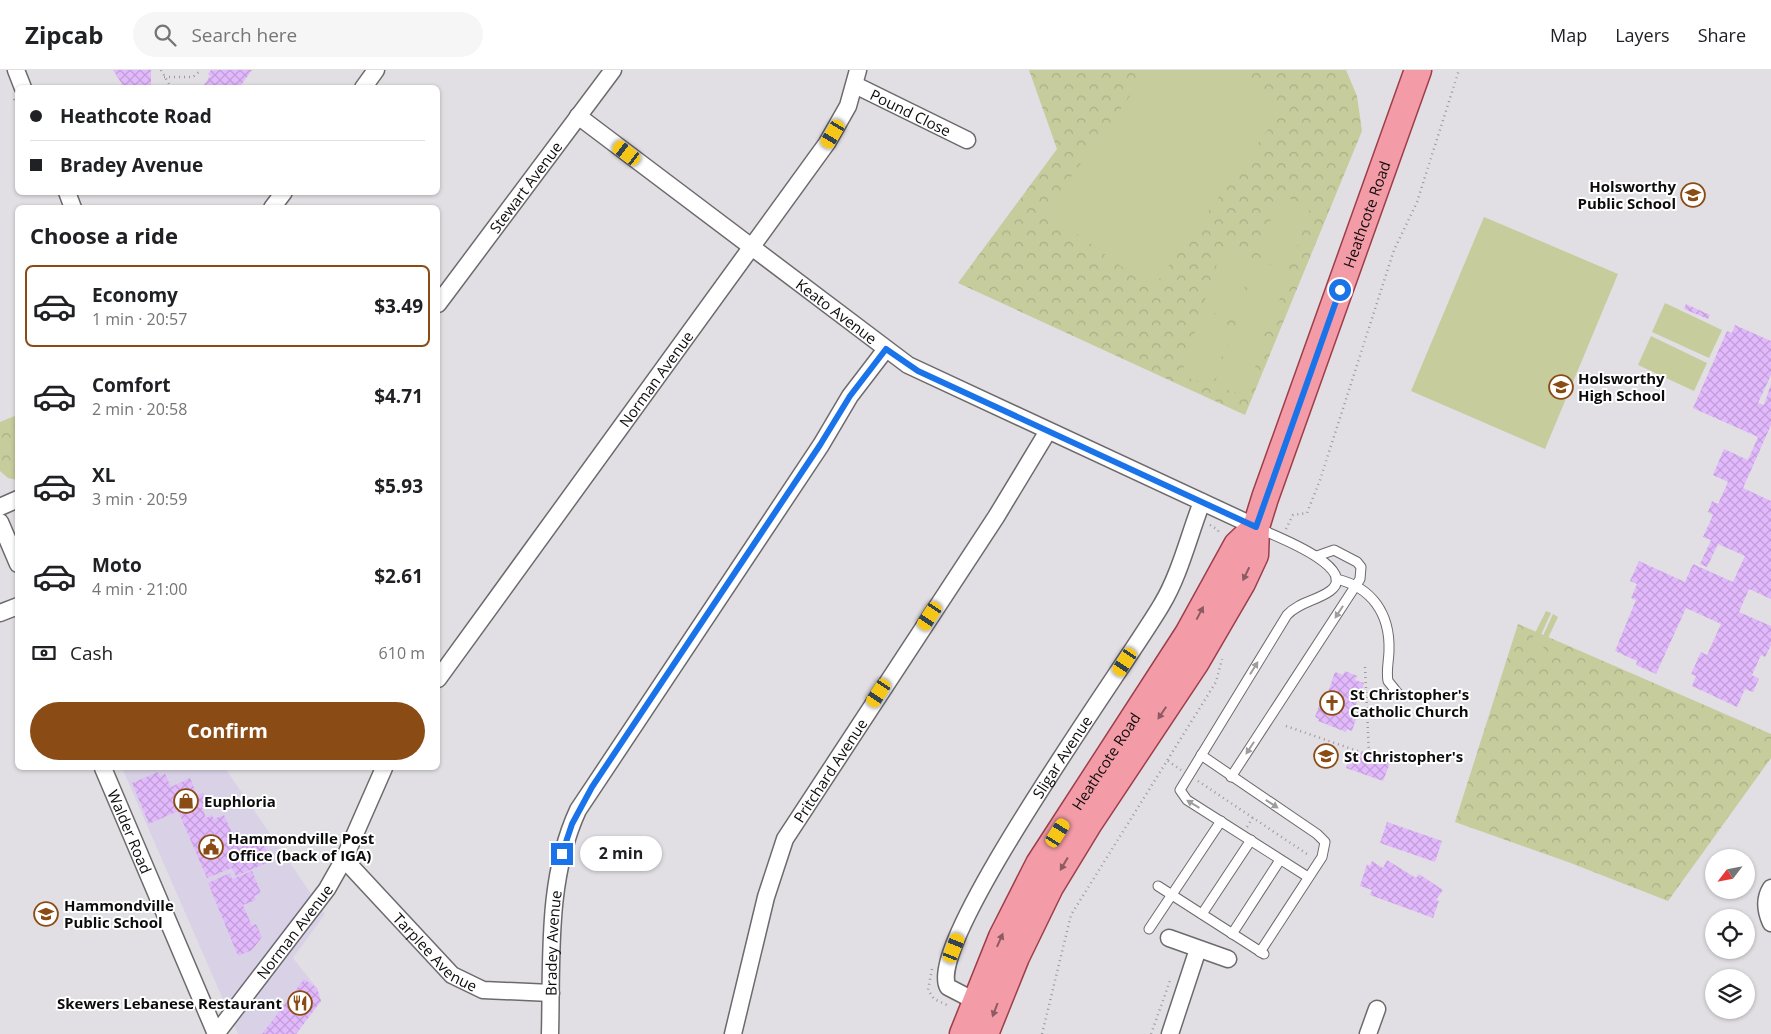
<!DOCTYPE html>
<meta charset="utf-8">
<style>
:root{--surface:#fff;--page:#f6f6f6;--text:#202124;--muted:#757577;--line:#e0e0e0;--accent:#8b4b15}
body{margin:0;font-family:"Open Sans",sans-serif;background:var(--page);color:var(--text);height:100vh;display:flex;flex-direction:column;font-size:19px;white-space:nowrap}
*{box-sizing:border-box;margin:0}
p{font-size:16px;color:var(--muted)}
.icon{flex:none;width:28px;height:28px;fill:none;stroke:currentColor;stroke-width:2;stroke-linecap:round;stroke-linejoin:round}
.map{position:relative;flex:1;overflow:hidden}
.details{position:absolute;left:15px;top:135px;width:425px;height:565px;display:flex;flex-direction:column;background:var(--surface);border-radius:8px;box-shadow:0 1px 4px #0004}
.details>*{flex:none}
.banner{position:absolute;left:15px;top:15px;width:425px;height:110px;border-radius:8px;box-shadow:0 1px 4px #0004;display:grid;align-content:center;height:110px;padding:0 15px;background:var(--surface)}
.needle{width:32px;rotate:238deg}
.fabs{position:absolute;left:1705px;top:779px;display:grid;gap:10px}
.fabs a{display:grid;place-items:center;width:50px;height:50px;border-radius:50%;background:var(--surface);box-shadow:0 1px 4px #0004;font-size:25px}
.end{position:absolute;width:22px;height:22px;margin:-11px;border:6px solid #1a73e8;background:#fff;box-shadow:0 0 0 2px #fff}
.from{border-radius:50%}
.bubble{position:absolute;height:35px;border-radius:18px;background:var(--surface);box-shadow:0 1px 4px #0004;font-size:16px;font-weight:700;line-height:35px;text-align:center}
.car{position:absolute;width:15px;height:30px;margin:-15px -8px;border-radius:6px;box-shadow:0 0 4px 1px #0007;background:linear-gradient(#f5c518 24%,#345 0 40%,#f5c518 0 76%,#345 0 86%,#f5c518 0)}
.banner b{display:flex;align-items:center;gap:18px;height:48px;font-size:19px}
.banner b+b{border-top:1px solid var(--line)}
.banner i{width:12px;height:12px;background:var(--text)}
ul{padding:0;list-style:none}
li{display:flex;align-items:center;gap:15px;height:82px;margin:0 10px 8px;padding:0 5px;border:2px solid transparent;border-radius:8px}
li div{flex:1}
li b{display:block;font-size:19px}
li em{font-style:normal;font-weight:700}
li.active{border-color:var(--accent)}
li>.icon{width:45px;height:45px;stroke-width:1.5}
h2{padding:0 15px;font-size:22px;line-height:60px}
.pay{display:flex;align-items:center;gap:12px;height:55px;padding:0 15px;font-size:19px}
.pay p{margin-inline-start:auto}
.button{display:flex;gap:10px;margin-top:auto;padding:10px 15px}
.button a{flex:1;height:58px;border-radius:30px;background:var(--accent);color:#fff;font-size:20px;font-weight:700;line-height:58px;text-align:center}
header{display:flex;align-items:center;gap:30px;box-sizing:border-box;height:70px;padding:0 25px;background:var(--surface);border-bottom:1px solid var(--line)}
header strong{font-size:24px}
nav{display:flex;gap:28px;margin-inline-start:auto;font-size:18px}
.search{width:350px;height:45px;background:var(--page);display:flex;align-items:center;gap:12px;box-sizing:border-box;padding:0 18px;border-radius:28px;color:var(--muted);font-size:19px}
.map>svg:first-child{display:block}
.commercial{fill:#d9d2e7}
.park{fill:url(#park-crowns)}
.garden{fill:#c7cc9d}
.building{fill:url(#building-cross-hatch)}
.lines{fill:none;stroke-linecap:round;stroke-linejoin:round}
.service-casing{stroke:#6d6a6e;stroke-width:11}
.minor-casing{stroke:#6d6a6e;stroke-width:19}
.primary-casing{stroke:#9d3e4a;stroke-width:29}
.path{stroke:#9a999c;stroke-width:2.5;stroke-dasharray:1 4;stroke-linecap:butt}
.service{stroke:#fff;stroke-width:9}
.minor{stroke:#fff;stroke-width:16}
.primary{stroke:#f39ba6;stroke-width:26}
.oneway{fill:#8b5b61}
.oneway2{fill:#9e9e9e}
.route{stroke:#1a73e8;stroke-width:6}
.labels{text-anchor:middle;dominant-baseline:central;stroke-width:4;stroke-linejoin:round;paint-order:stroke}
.street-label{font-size:15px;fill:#0c0c0d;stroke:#fff}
.poi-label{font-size:15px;font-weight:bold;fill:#0c0c0d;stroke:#fff;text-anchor:start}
</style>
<header>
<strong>Zipcab</strong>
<div class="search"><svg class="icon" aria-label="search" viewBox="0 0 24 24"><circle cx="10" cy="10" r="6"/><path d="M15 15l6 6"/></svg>Search here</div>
<nav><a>Map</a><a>Layers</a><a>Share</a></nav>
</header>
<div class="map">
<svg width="1771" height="964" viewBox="0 0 1771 964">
<defs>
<pattern id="park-crowns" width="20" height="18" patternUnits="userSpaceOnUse" patternTransform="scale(1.25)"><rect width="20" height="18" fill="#c7cc9d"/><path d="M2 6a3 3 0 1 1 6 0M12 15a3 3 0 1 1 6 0" fill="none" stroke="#aaae86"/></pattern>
<pattern id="building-cross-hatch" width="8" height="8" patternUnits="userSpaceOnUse" patternTransform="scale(1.25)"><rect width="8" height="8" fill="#e2b9fc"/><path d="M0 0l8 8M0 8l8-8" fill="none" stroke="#c19ed7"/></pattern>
</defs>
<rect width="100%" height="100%" fill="#e1dfe3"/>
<!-- commercial -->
<path class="commercial" d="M122 698H225L325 844 293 888 317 918 321 931 296 964H238Z"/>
<!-- park -->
<g class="park">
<path d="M1029 0H1346L1357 26 1362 61 1245 345 958 213 1057 79Z"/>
<path d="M17 345V410L8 408 0 401V352Z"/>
<path d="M1518 554 1771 664V688L1668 831 1568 792 1455 752Z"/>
</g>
<!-- garden -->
<g class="garden">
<path d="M1149 0H1236L1285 36 1152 219 1046 141Z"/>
<path d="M1279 125 1311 136 1291 195 1259 185Z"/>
<path d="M1484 147 1618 204 1545 379 1411 321Z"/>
<path d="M1222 179 1254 190 1234 249 1202 239Z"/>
<path d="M1257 190 1289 201 1269 261 1237 250Z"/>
<path d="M1665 233 1722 260 1709 288 1652 262Z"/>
<path d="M1200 246 1232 256 1212 316 1181 305Z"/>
<path d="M1234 256 1265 266 1246 326 1214 315Z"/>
<path d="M1651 266 1707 293 1694 321 1638 295Z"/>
<path d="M1546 541 1551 543 1533 582 1527 579Z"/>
<path d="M1553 544 1558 547 1540 585 1535 583Z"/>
</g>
<!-- building -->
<g class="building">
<path d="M113 0H151V18H120L119 16 122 14Z"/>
<path d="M211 0H252L239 18H202L210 6 208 4Z"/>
<path d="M1686 234 1710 245 1708 249 1684 239Z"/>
<path d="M1735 255 1771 271V305L1758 333 1764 335 1771 314V355L1743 418 1771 431V529L1749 519 1739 542 1771 556V575L1765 587 1761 585 1752 605 1759 609 1753 622 1745 619 1737 637 1692 616 1696 606 1691 604 1701 582 1707 585 1721 554 1686 538 1656 604 1636 595 1637 591 1615 581 1636 530 1631 528 1637 514 1630 511 1639 491 1685 512 1693 494 1733 512 1745 486 1718 474 1707 497 1700 494 1711 470 1703 467 1713 445 1708 442 1712 431 1718 434 1728 412 1713 405 1724 379 1748 390 1758 367 1693 338 1727 261 1732 263Z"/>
<path d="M1345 601 1357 606 1355 610 1364 613 1352 645 1357 646 1352 661 1347 659 1346 662 1318 651 1319 649 1315 647 1320 633 1324 634 1335 602 1343 605Z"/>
<path d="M1352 680 1390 693 1383 711 1346 698Z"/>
<path d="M158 702 160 706 165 704 171 717 190 708 197 725 203 723 208 735 202 737 206 748 212 745 214 749 224 745 232 763 238 761 240 765 242 764 245 771 255 767 258 774 262 773 274 790 236 806 232 798 207 808 178 741 149 754 132 713Z"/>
<path d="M1387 752 1442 771 1435 792 1380 773Z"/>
<path d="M1387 790 1416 808 1419 804 1443 820 1436 830 1439 831 1433 848 1370 825 1372 820 1360 816 1367 794 1370 796 1372 791 1383 798Z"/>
<path d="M252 801 261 823 254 826 256 830 243 835 252 856 256 854 262 867 252 880 238 886 208 813 230 803 232 809Z"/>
<path d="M304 909 317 918 321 931 296 964H262Z"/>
</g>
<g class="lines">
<!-- service casing -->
<g class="service-casing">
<g id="service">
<path d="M1260 459C1273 465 1361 498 1330 521 1316 531 1299 532 1287 545L1180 720 1187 730 1308 807"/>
<path d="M1336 509C1372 517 1390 544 1389 580 1389 590 1386 600 1388 611L1400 626"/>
<path d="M1201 685 1317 764 1325 772 1322 787 1260 882"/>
<path d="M1231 707 1360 509 1361 497 1357 492 1334 480 1317 486"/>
<path d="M1158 816 1264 884"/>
<path d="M1202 844 1251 770"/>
<path d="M1149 859 1221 751"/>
<path d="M1232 864 1280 790"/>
</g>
</g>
<!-- minor casing -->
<g class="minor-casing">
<g id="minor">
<path d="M16 0 23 18"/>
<path id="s1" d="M855 15 967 70"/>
<path d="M363 18 376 0"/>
<path id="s2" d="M578 46 908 295 1256 457"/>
<path d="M67 122 73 138"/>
<path d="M272 138 284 122"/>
<path id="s3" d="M438 234 613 0"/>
<path d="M0 437 18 429"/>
<path d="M0 452 18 494"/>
<path d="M0 543 18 536"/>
<path id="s4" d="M438 609 827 73 848 36 858 0"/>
<path id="s5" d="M103 698 216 964"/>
<path id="s6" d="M344 789 452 905 483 920 551 923"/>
<path d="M1771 818C1764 829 1766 842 1771 853"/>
<path d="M1169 868 1228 889"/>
<path id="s7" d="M975 931 948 917C923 874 1132 587 1162 534 1180 504 1189 465 1202 432"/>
<path id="s8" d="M216 964 327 819 344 789 384 698"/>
<path id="s9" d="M550 964C552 890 546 809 578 740L821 375 850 326 886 279"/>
<path id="s10" d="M733 964 766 827 785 769 996 447 1048 361"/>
<path d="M1170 964 1198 879"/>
<path d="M1368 964 1377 939"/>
</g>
</g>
<!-- primary casing -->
<g class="primary-casing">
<g id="primary">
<path id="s11" d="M963 964 1002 867 1039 794 1188 564 1237 475 1256 457"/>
<path id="s12" d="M985 964 1016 887 1050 817 1089 753 1196 592 1242 513 1255 485 1256 457 1265 428 1418 0"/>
</g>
</g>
<!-- path -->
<g class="path">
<path d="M161 0 169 14"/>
<path d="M164 7H193L201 0"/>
<path d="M14 29 18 38"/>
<path d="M1210 455 1218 460 1219 465"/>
<path d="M1286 459 1293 445 1307 443 1320 410 1394 180 1417 132 1459 0"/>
<path d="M1365 597 1369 685"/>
<path d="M1357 643 1387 639 1395 642"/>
<path d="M1286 656 1389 692"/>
<path d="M1168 691 1181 700"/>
<path d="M1198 711 1310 786"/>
<path d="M1247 757 1253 747"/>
<path d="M932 899 928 920 934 929 947 935"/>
<path d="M1042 964 1071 845 1216 612 1222 589"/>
<path d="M1151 964 1171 908"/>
</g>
<!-- service -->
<use href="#service" class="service"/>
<!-- minor -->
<use href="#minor" class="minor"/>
<!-- primary -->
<use href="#primary" class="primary"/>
</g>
<!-- one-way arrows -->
<defs><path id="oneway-solid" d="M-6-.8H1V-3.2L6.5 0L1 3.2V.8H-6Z" transform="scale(1.25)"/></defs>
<g class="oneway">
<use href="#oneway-solid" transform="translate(1246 504) rotate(116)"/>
<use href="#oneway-solid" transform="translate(1200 543) rotate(-62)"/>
<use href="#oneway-solid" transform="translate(1162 643) rotate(124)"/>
<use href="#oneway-solid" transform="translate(1064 794) rotate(121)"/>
<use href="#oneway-solid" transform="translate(1000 870) rotate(-66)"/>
<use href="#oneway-solid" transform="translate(995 940) rotate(111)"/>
</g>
<g class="oneway2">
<use href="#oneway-solid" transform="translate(1339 542) rotate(123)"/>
<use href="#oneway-solid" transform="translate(1254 598) rotate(-58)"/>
<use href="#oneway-solid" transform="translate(1250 678) rotate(123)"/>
<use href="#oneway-solid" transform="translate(1193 734) rotate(-149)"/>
<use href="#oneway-solid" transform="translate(1272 734) rotate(33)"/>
</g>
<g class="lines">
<!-- route -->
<path class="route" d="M562 784 572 754 592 717 820 375 850 326 886 279 918 301 1256 457 1340 220"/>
</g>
<!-- icons -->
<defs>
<g id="school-ring" transform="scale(1.25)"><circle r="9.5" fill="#fff" stroke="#8b4b15" stroke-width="1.5"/><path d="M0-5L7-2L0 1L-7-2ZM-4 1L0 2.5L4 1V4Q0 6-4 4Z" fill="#8b4b15"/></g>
<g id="church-ring" transform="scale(1.25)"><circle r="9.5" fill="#fff" stroke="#8b4b15" stroke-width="1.5"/><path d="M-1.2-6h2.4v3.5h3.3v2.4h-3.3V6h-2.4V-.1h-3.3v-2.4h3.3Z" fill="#8b4b15"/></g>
<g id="shop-ring" transform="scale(1.25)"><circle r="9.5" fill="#fff" stroke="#8b4b15" stroke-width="1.5"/><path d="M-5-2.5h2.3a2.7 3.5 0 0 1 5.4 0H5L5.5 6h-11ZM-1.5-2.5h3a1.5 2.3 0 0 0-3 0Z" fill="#8b4b15"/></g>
<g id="civic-ring" transform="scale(1.25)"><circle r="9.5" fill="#fff" stroke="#8b4b15" stroke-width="1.5"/><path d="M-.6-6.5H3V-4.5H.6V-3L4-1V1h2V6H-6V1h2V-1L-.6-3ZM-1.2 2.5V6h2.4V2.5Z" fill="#8b4b15"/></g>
<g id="restaurant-ring" transform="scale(1.25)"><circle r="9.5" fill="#fff" stroke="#8b4b15" stroke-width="1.5"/><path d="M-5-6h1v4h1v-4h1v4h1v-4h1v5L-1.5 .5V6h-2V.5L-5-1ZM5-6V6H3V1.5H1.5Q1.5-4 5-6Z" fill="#8b4b15"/></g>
</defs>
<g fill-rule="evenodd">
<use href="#school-ring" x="1693" y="125"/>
<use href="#school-ring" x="1561" y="317"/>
<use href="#church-ring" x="1332" y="633"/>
<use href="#school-ring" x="1326" y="686"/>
<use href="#shop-ring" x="186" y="731"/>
<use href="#civic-ring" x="211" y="777"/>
<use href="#school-ring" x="46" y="844"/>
<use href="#restaurant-ring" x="300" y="933"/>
</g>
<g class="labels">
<!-- street labels -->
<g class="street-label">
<text stroke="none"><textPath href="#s1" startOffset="62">Pound Close</textPath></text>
<text stroke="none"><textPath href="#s3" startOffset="146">Stewart Avenue</textPath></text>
<text stroke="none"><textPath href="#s12" startOffset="911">Heathcote Road</textPath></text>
<text stroke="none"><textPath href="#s2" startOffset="324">Keato Avenue</textPath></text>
<text stroke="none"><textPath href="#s4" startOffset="371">Norman Avenue</textPath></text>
<text stroke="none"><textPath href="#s7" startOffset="291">Sligar Avenue</textPath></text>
<text stroke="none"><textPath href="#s11" startOffset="309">Heathcote Road</textPath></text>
<text stroke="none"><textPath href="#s10" startOffset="284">Pritchard Avenue</textPath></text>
<text stroke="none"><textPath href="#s5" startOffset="69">Walder Road</textPath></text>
<text stroke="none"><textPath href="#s8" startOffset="129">Norman Avenue</textPath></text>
<text stroke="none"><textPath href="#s9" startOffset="91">Bradey Avenue</textPath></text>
<text stroke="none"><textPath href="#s6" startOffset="131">Tarplee Avenue</textPath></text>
</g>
<!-- poi labels -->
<g class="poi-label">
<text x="1676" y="116" text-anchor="end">Holsworthy<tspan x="1676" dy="17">Public School</tspan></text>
<text x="1578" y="308">Holsworthy<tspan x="1578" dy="17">High School</tspan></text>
<text x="1350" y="624">St Christopher's<tspan x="1350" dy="17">Catholic Church</tspan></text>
<text x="1344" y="686">St Christopher's</text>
<text x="204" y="731">Euphloria</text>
<text x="228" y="768">Hammondville Post<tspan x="228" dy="17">Office (back of IGA)</tspan></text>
<text x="64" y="835">Hammondville<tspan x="64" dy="17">Public School</tspan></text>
<text x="282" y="933" text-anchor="end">Skewers Lebanese Restaurant</text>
</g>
</g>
</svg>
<div class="fabs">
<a><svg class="needle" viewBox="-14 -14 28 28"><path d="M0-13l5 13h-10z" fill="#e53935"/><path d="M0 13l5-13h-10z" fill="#757577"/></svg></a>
<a><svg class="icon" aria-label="locate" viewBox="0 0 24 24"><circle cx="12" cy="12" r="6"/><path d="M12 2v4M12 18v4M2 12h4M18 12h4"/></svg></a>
<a><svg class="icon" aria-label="layers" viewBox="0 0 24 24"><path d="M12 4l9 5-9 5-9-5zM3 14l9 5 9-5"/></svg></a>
</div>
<i class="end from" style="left:1340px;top:220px"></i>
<i class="end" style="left:562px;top:784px"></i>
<div class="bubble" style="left:580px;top:766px;width:82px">2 min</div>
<i class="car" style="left:833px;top:64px;rotate:211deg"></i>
<i class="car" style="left:627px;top:83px;rotate:307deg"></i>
<i class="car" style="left:930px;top:546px;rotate:213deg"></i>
<i class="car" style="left:1125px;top:592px;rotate:213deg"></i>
<i class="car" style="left:879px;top:623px;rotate:213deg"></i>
<i class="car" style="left:1058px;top:763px;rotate:32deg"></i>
<i class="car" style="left:954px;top:878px;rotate:22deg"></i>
<div class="banner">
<b><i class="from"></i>Heathcote Road</b>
<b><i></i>Bradey Avenue</b>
</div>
<section class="details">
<h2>Choose a ride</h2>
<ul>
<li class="active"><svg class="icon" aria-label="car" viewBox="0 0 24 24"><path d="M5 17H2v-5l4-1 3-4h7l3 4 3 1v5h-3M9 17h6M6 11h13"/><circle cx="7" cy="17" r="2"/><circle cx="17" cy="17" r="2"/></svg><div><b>Economy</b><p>1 min · 20:57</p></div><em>$3.49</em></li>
<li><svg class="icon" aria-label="car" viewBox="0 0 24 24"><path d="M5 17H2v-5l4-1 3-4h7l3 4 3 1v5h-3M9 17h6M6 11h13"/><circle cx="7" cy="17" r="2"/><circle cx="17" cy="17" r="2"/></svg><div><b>Comfort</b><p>2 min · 20:58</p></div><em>$4.71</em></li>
<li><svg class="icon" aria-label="car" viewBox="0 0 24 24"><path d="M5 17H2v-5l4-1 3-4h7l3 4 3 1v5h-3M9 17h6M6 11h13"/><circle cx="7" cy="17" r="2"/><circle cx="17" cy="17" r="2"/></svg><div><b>XL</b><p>3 min · 20:59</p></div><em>$5.93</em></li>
<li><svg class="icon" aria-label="car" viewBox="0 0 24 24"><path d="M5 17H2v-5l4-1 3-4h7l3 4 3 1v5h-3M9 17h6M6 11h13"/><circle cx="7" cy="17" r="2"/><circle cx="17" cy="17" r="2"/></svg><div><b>Moto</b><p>4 min · 21:00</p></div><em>$2.61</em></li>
</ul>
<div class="pay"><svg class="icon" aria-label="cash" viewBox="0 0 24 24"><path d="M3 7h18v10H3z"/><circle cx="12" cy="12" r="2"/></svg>Cash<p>610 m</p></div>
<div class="button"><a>Confirm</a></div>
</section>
</div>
